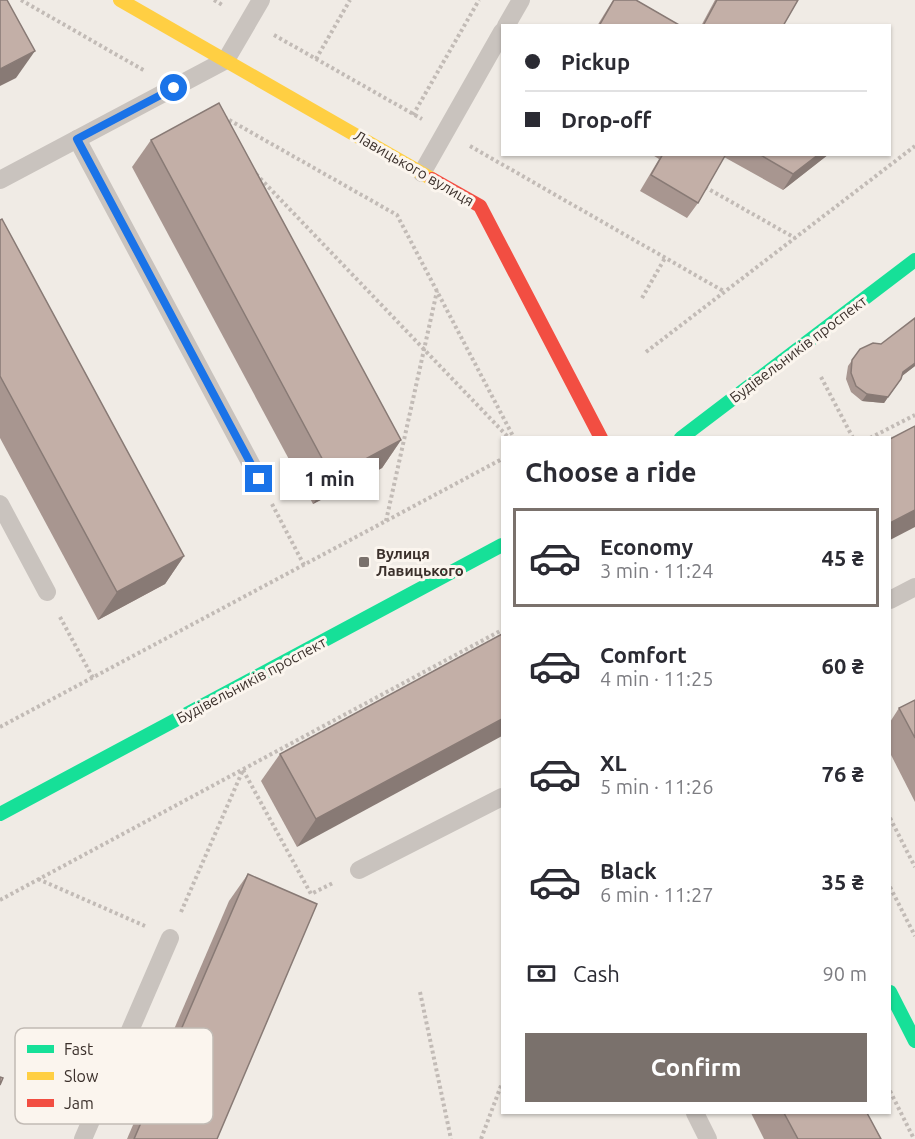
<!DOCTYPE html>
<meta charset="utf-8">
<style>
:root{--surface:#fff;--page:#f2f2f3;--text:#2b2b33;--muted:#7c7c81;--line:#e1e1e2;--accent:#7a716c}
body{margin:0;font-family:Ubuntu,sans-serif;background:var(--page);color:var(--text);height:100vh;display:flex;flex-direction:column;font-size:22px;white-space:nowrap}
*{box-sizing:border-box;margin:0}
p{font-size:20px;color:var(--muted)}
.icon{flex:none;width:33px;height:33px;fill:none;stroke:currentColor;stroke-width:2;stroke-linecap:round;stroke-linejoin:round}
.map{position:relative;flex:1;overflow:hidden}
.details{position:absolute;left:501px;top:436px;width:390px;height:678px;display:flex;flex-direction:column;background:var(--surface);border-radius:0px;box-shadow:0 2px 4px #0004}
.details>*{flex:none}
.guide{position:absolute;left:501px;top:24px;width:390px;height:132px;border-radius:0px;box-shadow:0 2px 4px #0004;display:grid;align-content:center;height:132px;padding:0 24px;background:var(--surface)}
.end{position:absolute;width:27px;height:27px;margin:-14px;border:8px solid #1a73e8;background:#fff;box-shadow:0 0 0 3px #fff}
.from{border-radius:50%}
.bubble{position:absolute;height:42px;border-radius:0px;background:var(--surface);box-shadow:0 2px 4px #0004;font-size:20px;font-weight:600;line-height:42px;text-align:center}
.guide b{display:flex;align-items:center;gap:21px;height:57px;font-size:22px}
.guide b+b{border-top:2px solid var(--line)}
.guide i{width:15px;height:15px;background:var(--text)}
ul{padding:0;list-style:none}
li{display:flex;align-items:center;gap:18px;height:99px;margin:0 12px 9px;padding:0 12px;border:3px solid transparent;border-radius:0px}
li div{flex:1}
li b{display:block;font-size:22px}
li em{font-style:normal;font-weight:600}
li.active{border-color:var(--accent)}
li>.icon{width:54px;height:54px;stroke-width:1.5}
h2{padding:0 24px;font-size:27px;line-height:72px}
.pay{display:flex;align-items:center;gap:15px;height:66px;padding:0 24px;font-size:22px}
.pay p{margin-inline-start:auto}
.primary-button{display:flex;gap:12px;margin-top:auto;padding:12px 24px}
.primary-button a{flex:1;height:69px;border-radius:0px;background:var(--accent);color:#fff;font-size:24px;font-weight:600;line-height:69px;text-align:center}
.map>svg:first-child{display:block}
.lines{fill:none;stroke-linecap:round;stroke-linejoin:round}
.path{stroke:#c2bbb6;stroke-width:4;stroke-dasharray:3 3;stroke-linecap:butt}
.lane{stroke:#c9c3be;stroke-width:18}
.fast{stroke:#16e098;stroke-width:14}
.slow{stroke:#ffcf43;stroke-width:14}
.jam{stroke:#f24e42;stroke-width:14}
.wall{fill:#a89690}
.shaded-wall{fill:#887a75}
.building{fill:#c3afa7;stroke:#887a75;stroke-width:1.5}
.route{stroke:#1a73e8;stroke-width:8}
.poi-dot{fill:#7a716c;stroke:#fbf5ee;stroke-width:2}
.labels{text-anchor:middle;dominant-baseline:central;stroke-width:6;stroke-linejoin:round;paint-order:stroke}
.street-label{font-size:15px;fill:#3b302b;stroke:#fbf5ee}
.poi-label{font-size:15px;font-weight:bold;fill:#3b302b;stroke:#fbf5ee;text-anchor:start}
.key{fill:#fbf5ee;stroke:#c1bab4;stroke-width:1.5}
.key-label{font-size:16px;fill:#3b302b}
</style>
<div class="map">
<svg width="915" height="1139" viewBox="0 0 915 1139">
<rect width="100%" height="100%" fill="#f0ebe5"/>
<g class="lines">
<!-- path -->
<g class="path">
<path d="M21 0 145 71"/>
<path d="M214 0 224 6"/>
<path d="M274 35 422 119"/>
<path d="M316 59 350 0"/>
<path d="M413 115 479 0"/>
<path d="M224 117 397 215 514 438"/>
<path d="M470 146 725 292"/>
<path d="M256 174 509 438"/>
<path d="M705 187 795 238"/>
<path d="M642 298 665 258"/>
<path d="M646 352 915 146"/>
<path d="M821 377 853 438"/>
<path d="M870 438 915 415"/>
<path d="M272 504 304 565"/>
<path d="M386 521 437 291"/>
<path d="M60 617 93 678"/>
<path d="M0 727 502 459"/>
<path d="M243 770 311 894 333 883"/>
<path d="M890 818 915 867"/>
<path d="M38 879 145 926"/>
<path d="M890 887 915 936"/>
<path d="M0 900 502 630"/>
<path d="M181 912 243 770"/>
<path d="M420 992 451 1139"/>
<path d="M890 1091 914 1139"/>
<path d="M481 1139 502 1083"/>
</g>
<!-- lane -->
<g class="lane">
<path d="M506 26 521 0"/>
<path d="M77 139 259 479"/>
<path d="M422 173 502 32"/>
<path d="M0 180 226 60 261 0"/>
<path d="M0 504 47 592"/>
<path d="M890 600 915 587"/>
<path d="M359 870 502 797"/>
<path d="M695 1113 708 1139"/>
<path d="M83 1139 170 938"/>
</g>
<!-- fast -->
<g class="fast">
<path d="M681 438 915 260"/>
<path d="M0 814 502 545"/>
<path d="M890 992 915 1041"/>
</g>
<!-- slow -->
<path class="slow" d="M120 0 432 179"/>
<!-- jam -->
<path class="jam" d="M432 179 480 206 601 438"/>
</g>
<!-- wall -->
<g class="wall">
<path d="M613 0H636L681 26H597Z"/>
<path d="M715 0H798L783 26H701Z"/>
<path d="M151 140 401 440 382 468 313 504 132 167Z"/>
<path d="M651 154H829L783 190 724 157 698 203 687 218 640 191 659 159Z"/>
<path d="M0 220 184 556 165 584 98 620 0 438Z"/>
<path d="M881 344 915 366 902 376 884 403 862 401 851 392 846 379 848 366 860 349Z"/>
<path d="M502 634 297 847 261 781 280 754Z"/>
<path d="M915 700V802L890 753V722L899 708Z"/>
<path d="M248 874 217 1139H127L229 901Z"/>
<path d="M751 1113H867L881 1139H764Z"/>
</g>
<!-- shaded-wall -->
<g class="shaded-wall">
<path d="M35 51 16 78 0 86V69Z"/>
<path d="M819 154H829L783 190 793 174Z"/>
<path d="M915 363V366L898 379 903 372Z"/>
<path d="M901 379 884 403 862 401 867 394Z"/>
<path d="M401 440 382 468 313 504 332 477Z"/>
<path d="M915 510V527L890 540V523Z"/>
<path d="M184 556 165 584 98 620 117 592Z"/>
<path d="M502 719V736L297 847 316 819Z"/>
</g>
<!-- building -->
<g class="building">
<path d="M0 0H7L35 51 0 69Z"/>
<path d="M614 0H636L681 26H599Z"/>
<path d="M717 0H798L783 26H703Z"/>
<path d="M219 103 401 440 332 477 151 140Z"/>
<path d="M663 154H726L698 203 651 175Z"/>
<path d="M759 154H819L793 174Z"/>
<path d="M2 219 184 556 117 592 0 376V220Z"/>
<path d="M915 318V363L903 372 901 379 888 397 867 394 856 386 851 373 852 360 860 349 873 343 881 344Z"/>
<path d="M915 426V510L890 523V439Z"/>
<path d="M502 634V719L316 819 280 754Z"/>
<path d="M915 700V738L899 708Z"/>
<path d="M248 874 317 904 217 1139H134Z"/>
<path d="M0 1077 3 1078 0 1085Z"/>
<path d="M784 1113H867L881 1139H798Z"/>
</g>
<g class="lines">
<!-- route -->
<path class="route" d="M174 88 77 139 259 479"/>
</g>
<!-- markers -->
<rect class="poi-dot" x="358" y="556" width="12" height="12" rx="3"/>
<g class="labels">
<!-- street labels -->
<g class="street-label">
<text transform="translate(414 168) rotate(30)">Лавицького вулиця</text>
<text transform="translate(798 349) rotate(-37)">Будівельників проспект</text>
<text transform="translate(251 680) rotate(-28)">Будівельників проспект</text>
</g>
<!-- poi labels -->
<g class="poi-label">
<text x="376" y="553">Вулиця<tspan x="376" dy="17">Лавицького</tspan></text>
</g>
</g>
<!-- legend -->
<rect x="15" y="1028" width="198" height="96" rx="9" class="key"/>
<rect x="27" y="1045" width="27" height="8" fill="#16e098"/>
<rect x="27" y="1072" width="27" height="8" fill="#ffcf43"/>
<rect x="27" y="1099" width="27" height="8" fill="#f24e42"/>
<g class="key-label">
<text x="64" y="1055">Fast</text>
<text x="64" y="1082">Slow</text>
<text x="64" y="1109">Jam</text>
</g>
</svg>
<i class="end from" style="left:174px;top:88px"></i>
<i class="end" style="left:259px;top:479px"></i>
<div class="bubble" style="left:280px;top:458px;width:99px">1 min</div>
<div class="guide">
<b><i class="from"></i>Pickup</b>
<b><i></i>Drop-off</b>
</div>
<section class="details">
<h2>Choose a ride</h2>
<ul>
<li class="active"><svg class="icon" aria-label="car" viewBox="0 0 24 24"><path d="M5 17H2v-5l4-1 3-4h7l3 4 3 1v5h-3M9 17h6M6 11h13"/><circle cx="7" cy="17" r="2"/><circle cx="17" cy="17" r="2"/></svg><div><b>Economy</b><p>3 min · 11:24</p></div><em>45 ₴</em></li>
<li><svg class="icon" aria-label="car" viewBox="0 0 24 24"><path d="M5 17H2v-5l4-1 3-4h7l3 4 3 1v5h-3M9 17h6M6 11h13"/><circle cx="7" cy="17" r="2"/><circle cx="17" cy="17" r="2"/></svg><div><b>Comfort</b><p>4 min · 11:25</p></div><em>60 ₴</em></li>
<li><svg class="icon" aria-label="car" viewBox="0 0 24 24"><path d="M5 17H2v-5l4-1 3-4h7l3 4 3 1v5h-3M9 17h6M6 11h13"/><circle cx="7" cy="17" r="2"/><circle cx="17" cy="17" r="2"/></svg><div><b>XL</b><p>5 min · 11:26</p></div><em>76 ₴</em></li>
<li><svg class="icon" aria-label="car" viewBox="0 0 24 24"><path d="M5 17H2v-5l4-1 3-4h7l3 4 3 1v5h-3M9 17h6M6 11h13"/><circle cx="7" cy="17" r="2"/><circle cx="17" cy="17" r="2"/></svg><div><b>Black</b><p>6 min · 11:27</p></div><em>35 ₴</em></li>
</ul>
<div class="pay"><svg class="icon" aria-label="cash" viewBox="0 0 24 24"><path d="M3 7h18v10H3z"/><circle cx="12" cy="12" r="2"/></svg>Cash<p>90 m</p></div>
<div class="primary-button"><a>Confirm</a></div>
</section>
</div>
